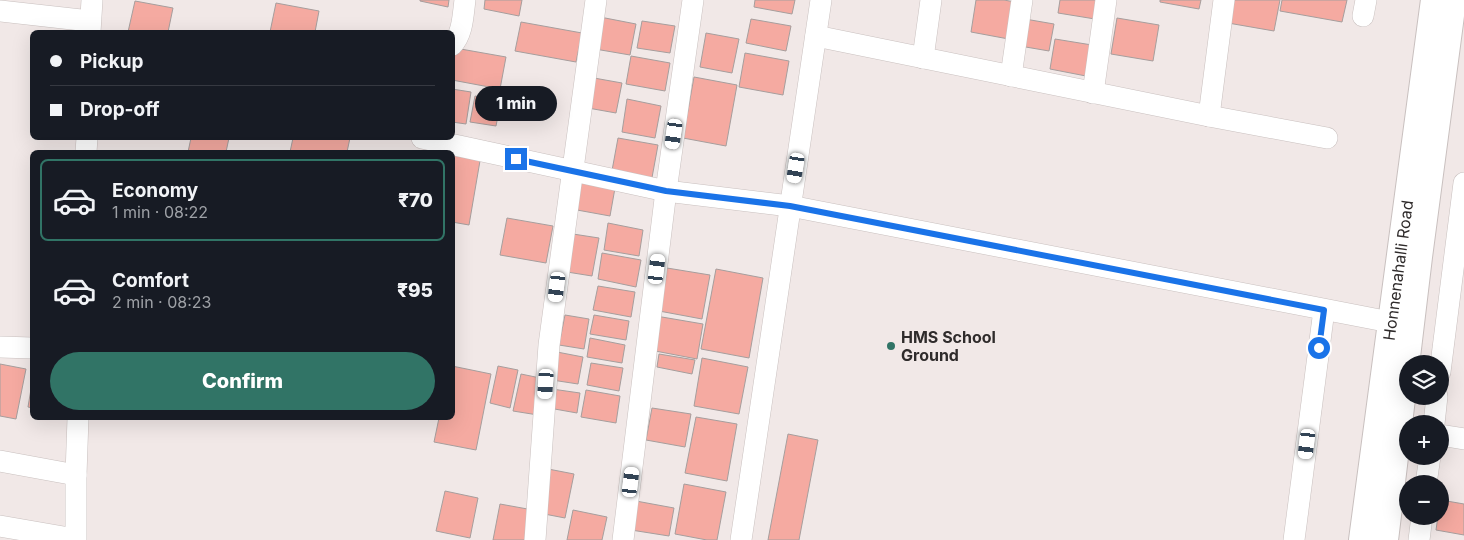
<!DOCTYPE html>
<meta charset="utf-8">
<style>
:root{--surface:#171b24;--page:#20242c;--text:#f1f3f6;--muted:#9ea1a6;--line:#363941;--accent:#317466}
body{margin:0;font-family:Inter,sans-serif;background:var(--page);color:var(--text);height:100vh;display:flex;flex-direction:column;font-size:19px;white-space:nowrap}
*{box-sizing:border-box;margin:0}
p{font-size:16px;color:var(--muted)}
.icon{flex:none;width:28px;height:28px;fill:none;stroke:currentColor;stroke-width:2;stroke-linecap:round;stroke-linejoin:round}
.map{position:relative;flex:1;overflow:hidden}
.sheet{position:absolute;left:30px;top:150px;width:425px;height:270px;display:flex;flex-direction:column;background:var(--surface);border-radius:8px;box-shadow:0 5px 20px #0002}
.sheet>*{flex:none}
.guide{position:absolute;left:30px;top:30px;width:425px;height:110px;border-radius:8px;box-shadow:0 5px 20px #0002;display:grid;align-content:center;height:110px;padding:0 20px;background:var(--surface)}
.tools{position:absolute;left:1399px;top:355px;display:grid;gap:10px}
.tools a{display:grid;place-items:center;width:50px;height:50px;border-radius:50%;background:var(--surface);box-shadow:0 5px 20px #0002;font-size:25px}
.end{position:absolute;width:22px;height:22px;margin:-11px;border:6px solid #1a73e8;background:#fff;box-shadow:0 0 0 2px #fff}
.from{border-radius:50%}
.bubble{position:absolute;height:35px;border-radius:18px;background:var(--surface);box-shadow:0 5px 20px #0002;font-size:16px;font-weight:800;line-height:35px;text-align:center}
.car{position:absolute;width:15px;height:30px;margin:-15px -8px;border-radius:6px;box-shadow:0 0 4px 1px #0007;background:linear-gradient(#fff 24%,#345 0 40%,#fff 0 76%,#345 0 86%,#fff 0)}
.guide b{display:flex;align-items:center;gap:18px;height:48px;font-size:19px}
.guide b+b{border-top:1px solid var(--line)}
.guide i{width:12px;height:12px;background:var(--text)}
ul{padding:9px 0 0;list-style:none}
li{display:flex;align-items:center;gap:15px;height:82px;margin:0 10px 8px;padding:0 10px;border:2px solid transparent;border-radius:8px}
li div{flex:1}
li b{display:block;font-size:19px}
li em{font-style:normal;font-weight:800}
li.on{border-color:var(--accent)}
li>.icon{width:45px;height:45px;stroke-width:1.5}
.cta{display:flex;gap:10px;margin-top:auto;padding:10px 20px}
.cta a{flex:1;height:58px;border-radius:30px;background:var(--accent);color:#fff;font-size:20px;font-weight:800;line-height:58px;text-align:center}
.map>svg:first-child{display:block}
.building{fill:#f5aaa1;stroke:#a69e9d}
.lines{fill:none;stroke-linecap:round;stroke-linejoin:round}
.minor-casing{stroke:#c9c0bf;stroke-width:22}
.tertiary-casing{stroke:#c9c0bf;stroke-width:28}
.minor{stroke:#fff;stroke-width:21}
.tertiary{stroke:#fff;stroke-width:26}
.route{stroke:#1a73e8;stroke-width:6}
.poi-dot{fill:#317466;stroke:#f1e8e7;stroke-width:2}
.labels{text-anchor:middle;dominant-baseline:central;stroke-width:4;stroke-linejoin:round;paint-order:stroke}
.street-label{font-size:16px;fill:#2f2b2b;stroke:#f1e8e7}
.poi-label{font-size:16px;font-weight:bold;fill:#2f2b2b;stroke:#f1e8e7;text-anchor:start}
</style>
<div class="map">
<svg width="1464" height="540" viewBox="0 0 1464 540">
<rect width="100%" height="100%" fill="#f1e8e7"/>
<!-- building -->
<g class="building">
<path d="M420 0H449L448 7 420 1Z"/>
<path d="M485 0H522L519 16 484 9Z"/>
<path d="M755 0H795L792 14 754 7Z"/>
<path d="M976 0H1004L1020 3 1014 40 971 32Z"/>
<path d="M1060 0H1098L1095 19 1058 13Z"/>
<path d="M1160 0H1201L1199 9 1160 2Z"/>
<path d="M1232 0H1280L1274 31 1228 23Z"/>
<path d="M1282 0H1347L1342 22 1280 11Z"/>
<path d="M135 1 173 8 168 32H128Z"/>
<path d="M276 3 319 11 315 32H270Z"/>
<path d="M600 17 636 24 630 55 595 49Z"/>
<path d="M1117 18 1159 25 1153 61 1111 54Z"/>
<path d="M751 19 791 26 786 51 746 43Z"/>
<path d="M1025 19 1054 24 1049 51 1020 46Z"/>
<path d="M642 21 675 26 670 53 637 48Z"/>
<path d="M521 22 582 33 576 62 515 51Z"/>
<path d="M706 33 739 39 732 73 700 67Z"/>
<path d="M1055 39 1092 45 1086 76 1050 69Z"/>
<path d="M455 48 506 57 500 89 452 80V64Z"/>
<path d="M745 53 789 61 783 95 739 87Z"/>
<path d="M631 56 670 63 665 91 626 84Z"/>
<path d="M694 77 737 85 726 146 683 138Z"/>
<path d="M594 78 622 83 616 113 588 108Z"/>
<path d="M452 89 471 92 466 124 452 122Z"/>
<path d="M475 96 501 100 496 126 470 122Z"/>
<path d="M627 99 661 106 655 138 622 132Z"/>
<path d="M191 138H229L226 152H188Z"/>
<path d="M293 138H350L347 152H290Z"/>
<path d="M618 138 658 145 651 183 611 176Z"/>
<path d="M438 148 481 155 469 225 452 222V152H438Z"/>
<path d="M581 183 615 188 610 216 577 210Z"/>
<path d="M507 218 553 226 546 263 500 255Z"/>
<path d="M608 223 643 230 639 256 604 250Z"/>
<path d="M573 234 599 238 592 276 567 272Z"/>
<path d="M602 253 641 260 636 287 598 279Z"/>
<path d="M667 268 710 275 702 319 659 311Z"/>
<path d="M716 269 763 278 749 358 701 349Z"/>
<path d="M598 286 635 292 631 317 593 310Z"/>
<path d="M565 315 589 319 584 349 559 345Z"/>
<path d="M594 315 629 321 626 340 590 334Z"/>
<path d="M656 316 703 324 697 359 650 350Z"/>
<path d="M590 338 625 345 622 363 587 357Z"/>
<path d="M557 352 583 357 578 384 552 380Z"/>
<path d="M659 354 695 360 692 374 657 367Z"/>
<path d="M702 358 748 367 739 414 694 406Z"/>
<path d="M591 363 623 368 619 391 587 385Z"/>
<path d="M0 364 26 369 16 419 0 416Z"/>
<path d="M452 366 491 374 476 450 434 442 439 418H452Z"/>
<path d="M498 366 518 370 510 408 490 403Z"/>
<path d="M521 374 545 379 538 415 513 411Z"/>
<path d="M32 383V408L28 407Z"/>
<path d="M552 389 580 393 577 413 549 408Z"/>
<path d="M586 390 620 396 616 423 581 417Z"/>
<path d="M652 408 691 414 685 447 646 440Z"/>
<path d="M696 417 737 424 727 481 685 473Z"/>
<path d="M788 434 818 440 799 540H768Z"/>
<path d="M543 468 574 474 565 518 534 512Z"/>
<path d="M684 484 726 492 717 540H707L675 534Z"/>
<path d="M445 491 478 498 470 538 436 531Z"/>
<path d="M1441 500 1464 504V535L1436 530 1438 516H1440Z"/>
<path d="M636 501 674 508 669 536 631 530Z"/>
<path d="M500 504 533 510 527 540H493Z"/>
<path d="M573 510 607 517 602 540H567Z"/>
</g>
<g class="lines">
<!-- minor casing -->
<g class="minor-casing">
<g id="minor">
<path d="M0 11 90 21"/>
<path d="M1363 16 1366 0"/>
<path d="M90 32 92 0"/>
<path d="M816 36 1209 116 1327 138"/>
<path d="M452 45C463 34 463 14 465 0"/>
<path d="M923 58 931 0"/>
<path d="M1011 76 1022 0"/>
<path d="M1093 93 1106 0"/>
<path d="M1209 116 1224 0"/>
<path d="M422 138 666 191 790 206 1390 322"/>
<path d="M86 152 87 138"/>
<path d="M0 347 32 348"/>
<path d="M1440 372 1464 183"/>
<path d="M1434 424 1437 396"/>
<path d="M1440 435 1464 439"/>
<path d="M0 461 76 475"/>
<path d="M1426 484 1430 456"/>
<path d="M0 526 75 539"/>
<path d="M76 540V475L78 418"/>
<path d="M535 540 549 345 596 0"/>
<path d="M623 540 666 191 693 0"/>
<path d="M741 540 821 0"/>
<path d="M1294 540 1324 310"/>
<path d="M1419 540 1422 516"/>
</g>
</g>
<!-- tertiary casing -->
<g class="tertiary-casing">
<g id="tertiary">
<path id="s1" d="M1362 540 1434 0"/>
<path d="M1385 540 1419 257 1453 0"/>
</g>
</g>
<!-- minor -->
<use href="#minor" class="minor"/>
<!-- tertiary -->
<use href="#tertiary" class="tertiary"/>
</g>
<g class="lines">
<!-- route -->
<path class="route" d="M516 159 666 191 790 206 1324 310 1319 348"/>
</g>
<!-- markers -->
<circle class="poi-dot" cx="891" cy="346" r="5"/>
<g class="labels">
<!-- street labels -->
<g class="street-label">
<text stroke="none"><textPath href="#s1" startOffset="272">Honnenahalli Road</textPath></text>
</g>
<!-- poi labels -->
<g class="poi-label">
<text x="901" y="337">HMS School<tspan x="901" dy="18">Ground</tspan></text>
</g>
</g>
</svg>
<div class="tools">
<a><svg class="icon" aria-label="layers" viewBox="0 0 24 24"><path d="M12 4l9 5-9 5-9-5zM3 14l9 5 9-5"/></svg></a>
<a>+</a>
<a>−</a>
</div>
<i class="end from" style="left:1319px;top:348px"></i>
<i class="end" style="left:516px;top:159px"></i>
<div class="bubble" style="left:475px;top:86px;width:82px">1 min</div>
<i class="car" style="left:674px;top:134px;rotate:188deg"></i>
<i class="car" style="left:796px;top:168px;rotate:189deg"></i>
<i class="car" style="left:657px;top:269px;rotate:7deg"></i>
<i class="car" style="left:557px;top:287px;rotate:187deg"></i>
<i class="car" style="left:546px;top:384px;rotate:184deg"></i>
<i class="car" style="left:1307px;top:444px;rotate:187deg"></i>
<i class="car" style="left:631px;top:482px;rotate:7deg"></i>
<div class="guide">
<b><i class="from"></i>Pickup</b>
<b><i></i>Drop-off</b>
</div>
<section class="sheet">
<ul>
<li class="on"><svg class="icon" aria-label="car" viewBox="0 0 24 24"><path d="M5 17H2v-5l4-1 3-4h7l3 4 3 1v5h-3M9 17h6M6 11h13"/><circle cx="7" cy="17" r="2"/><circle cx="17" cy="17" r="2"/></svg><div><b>Economy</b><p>1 min · 08:22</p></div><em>₹70</em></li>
<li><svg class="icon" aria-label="car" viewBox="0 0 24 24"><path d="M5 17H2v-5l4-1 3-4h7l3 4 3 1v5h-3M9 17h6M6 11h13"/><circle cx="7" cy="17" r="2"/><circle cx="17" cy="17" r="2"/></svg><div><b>Comfort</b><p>2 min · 08:23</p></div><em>₹95</em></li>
</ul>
<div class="cta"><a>Confirm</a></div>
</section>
</div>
